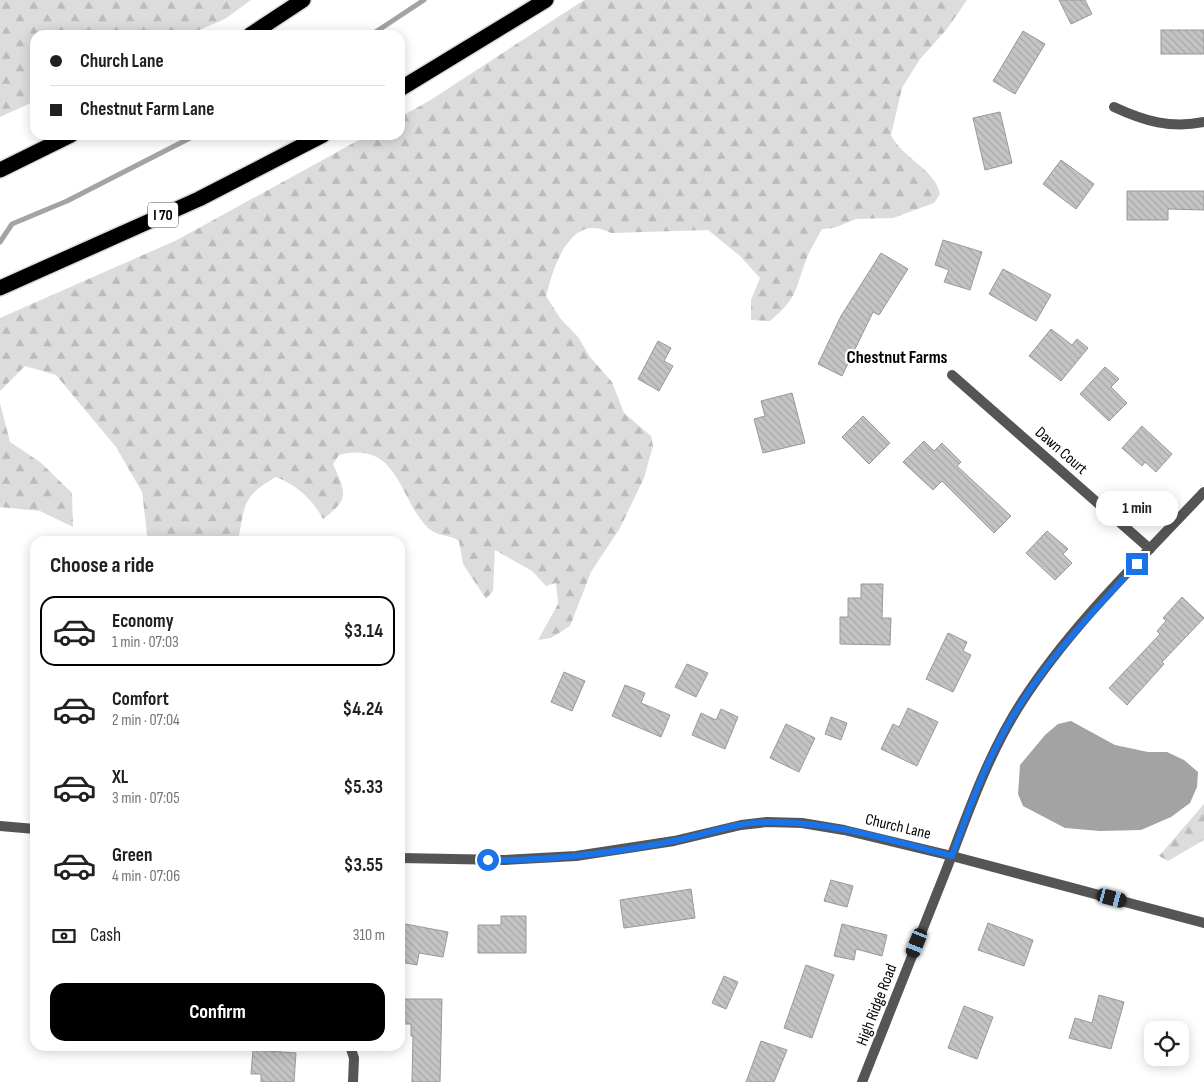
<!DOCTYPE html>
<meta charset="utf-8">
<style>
:root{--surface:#fff;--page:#f6f6f6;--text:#202124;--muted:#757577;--line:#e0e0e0;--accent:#000}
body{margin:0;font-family:"Sofia Sans Condensed",sans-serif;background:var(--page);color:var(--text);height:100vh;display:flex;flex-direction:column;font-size:19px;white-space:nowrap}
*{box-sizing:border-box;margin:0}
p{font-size:16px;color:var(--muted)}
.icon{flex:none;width:28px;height:28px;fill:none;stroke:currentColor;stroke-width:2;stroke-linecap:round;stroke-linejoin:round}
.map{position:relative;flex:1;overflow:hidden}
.sheet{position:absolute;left:30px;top:536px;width:375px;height:515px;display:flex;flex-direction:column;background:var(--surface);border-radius:15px;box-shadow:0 2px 12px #0003}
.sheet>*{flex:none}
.top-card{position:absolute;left:30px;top:30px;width:375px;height:110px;border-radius:15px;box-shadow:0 2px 12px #0003;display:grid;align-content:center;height:110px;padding:0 20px;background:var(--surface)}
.buttons{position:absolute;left:1144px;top:1021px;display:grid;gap:10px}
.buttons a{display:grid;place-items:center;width:45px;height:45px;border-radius:10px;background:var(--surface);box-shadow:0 2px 12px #0003;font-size:25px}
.end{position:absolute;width:22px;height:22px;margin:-11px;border:6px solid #1a73e8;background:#fff;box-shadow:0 0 0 2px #fff}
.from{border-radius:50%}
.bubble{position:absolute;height:35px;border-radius:15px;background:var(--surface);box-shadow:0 2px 12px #0003;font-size:16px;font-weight:700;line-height:35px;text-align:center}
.car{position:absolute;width:15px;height:30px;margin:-15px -8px;border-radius:6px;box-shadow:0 0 4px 1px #0007;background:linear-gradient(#222 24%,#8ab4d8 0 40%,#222 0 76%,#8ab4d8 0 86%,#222 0)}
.top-card b{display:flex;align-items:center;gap:18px;height:48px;font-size:19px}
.top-card b+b{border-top:1px solid var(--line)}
.top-card i{width:12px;height:12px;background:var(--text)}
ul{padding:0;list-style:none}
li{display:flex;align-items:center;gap:15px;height:70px;margin:0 10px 8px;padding:0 10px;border:2px solid transparent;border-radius:15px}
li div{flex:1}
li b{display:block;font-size:19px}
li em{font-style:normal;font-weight:700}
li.selected{border-color:var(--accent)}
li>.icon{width:45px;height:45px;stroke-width:1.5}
h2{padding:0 20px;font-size:22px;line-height:60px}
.pay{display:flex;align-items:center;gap:12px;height:55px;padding:0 20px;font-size:19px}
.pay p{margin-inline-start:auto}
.primary-button{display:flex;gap:10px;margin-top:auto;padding:10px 20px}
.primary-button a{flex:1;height:58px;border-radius:15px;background:var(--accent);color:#fff;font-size:20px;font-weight:700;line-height:58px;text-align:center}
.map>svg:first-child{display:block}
.forest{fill:url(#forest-firs)}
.water{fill:#a3a3a3}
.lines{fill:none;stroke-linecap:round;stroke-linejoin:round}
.stream{stroke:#a3a3a3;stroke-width:5}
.building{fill:url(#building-back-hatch);stroke:#999}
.motorway-casing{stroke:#dbdbdb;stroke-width:18}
.minor{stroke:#555;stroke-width:10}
.motorway{stroke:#000;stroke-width:15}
.route{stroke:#1a73e8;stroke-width:6}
.labels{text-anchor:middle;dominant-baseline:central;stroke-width:4.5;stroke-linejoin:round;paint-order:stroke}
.shield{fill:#fff;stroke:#4c4c4c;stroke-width:1}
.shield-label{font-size:15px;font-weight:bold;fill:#000}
.street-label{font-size:16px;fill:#000;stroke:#fff}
.neighbourhood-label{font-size:18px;font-weight:bold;fill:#000;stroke:#fff}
</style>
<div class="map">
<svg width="1204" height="1082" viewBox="0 0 1204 1082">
<defs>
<pattern id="forest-firs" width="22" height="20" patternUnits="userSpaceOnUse" patternTransform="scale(1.25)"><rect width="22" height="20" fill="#dcdcdc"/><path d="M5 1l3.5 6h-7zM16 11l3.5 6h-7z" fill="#bbb"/></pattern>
<pattern id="building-back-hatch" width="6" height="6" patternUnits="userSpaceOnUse" patternTransform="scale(1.25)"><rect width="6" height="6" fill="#c4c4c4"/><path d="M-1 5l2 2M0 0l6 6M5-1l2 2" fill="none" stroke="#a7a7a7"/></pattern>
</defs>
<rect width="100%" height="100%" fill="#fff"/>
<!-- forest -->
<g class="forest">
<path d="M0 0H251L225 19 188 35H35V101L0 117Z"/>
<path d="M584 0H967L947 29 920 59 902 88 891 135C902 158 935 169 940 194L934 203 893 218 856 219 834 228 822 229C817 239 810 249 806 260 795 290 797 299 770 321L751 320V300L760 278 740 256 708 230 611 233C570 211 554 266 546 296L560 318 578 337 590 357 612 382 624 413 651 436 653 446 644 478 620 528 591 572 570 626 551 638 538 640 558 604 556 583 546 586 532 571 495 550 493 591 486 599 463 564 459 541C450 534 437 537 428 528 398 498 399 440 339 455L333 464C346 493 350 499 323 519 313 500 297 485 276 477 242 496 245 505 238 541H148L142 492 116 447 56 375 25 366 0 391V318L177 240 368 135H400V117L429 101Z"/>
<path d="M0 403 10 442 40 462 72 493 73 527 40 511 0 507Z"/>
<path d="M1204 804V840L1168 861 1159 856Z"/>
</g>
<!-- water -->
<path class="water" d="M1071 721 1115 745 1148 752H1167L1184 760 1198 772 1197 787 1190 803 1171 817 1141 830 1100 831 1065 828 1023 806 1018 794 1020 765 1045 735 1058 724Z"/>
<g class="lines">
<!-- stream -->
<g class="stream">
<path d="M371 35 424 0"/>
<path d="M0 242 12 224 67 201 196 135"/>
</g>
</g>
<!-- building -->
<g class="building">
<path d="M1059 0H1085L1092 14 1071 24Z"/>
<rect x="1161" y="30" width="43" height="24"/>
<path d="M1023 31 1045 44 1015 94 993 81Z"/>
<path d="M1000 112 1012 163 985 170 973 118Z"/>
<path d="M1061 160 1094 184 1076 209 1043 184Z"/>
<path d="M1127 191H1204V210L1168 209V220H1127Z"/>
<path d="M943 240 982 252 970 290 944 282 949 270 935 265Z"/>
<path d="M881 253 908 269 879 315 873 312 842 376 818 364 841 316Z"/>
<path d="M1003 269 1051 295 1036 321 989 294Z"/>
<path d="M1051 329 1072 345 1077 339 1088 348 1061 381 1029 356Z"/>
<path d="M658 341 671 348 664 361 673 366 659 391 638 379Z"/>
<path d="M1105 367 1119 379 1111 387 1127 403 1109 421 1080 394Z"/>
<path d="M792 393 805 443 763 453 754 419 765 416 761 401Z"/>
<path d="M863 416 890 443 869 464 842 437Z"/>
<path d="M1142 426 1172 454 1156 472 1145 462 1142 466 1122 448Z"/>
<path d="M924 441 934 451 942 443 961 462 957 466 1011 516 994 533 942 481 933 490 903 462Z"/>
<path d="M1047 531 1068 549 1063 554 1072 563 1055 580 1026 553Z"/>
<path d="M861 584H883L882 618H891L890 645 840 644V617H848V598H861Z"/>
<path d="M1182 597 1204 618 1162 662 1164 664 1127 705 1109 688 1160 634 1157 631 1166 621 1163 618Z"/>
<path d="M948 633 967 642 963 651 971 655 953 692 926 679Z"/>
<path d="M687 664 708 673 696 697 675 687Z"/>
<path d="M564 672 585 681 572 711 551 702Z"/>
<path d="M625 685 645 693 641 703 670 715 661 737 612 716Z"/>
<path d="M908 708 938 722 917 766 881 749 893 724 899 727Z"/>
<path d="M721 709 738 717 725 749 692 735 701 713 716 720Z"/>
<path d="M831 717 847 723 841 740 825 734Z"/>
<path d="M786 724 815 738 799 772 770 758Z"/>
<path d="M831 880 853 886 847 907 824 901Z"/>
<path d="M691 889 695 918 624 928 620 900Z"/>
<path d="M501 916H526V953H478V925H501Z"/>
<path d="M400 923 448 932 443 957 419 953 417 965 400 962Z"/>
<path d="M988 923 1033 940 1024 966 978 950Z"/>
<path d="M842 924 887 935 882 956 856 949 854 960 834 956Z"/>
<path d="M806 965 834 975 812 1038 784 1028Z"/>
<path d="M724 976 738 982 726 1009 712 1003Z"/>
<path d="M1099 995 1124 1002 1111 1049 1069 1038 1075 1018 1092 1023Z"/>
<path d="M400 999H442L440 1082H412L413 1036H411V1024H400Z"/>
<path d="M964 1006 993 1017 977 1059 948 1048Z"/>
<path d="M761 1041 787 1050 774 1082H746Z"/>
<path d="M253 1050 296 1053 294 1082H261V1074H251Z"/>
</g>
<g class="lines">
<!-- motorway casing -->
<g class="motorway-casing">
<g id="motorway">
<path d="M250 35 303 0"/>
<path d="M400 89 546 0"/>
<path d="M0 170 71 135"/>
<path d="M0 288 199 199 323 135"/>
</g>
</g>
<!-- minor -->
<g class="minor">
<path d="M1114 107C1144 121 1171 129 1204 122"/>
<path d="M952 375 1150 549"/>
<path d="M0 826 35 829"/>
<path d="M400 858 505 860 576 856 674 841 741 825 767 822 802 823 844 830 952 856 1204 923"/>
<path d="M350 1046 354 1058 353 1082"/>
<path d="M862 1082C890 1011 919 939 947 868 969 810 989 752 1023 700 1073 623 1142 558 1204 492"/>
</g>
<!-- motorway -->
<use href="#motorway" class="motorway"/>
</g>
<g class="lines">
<!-- route -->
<path class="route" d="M488 860C550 861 612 853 673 841 704 835 737 822 769 822 831 821 892 841 952 856 966 818 979 779 998 743 1032 675 1086 619 1137 564"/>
</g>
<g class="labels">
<!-- shield labels -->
<rect class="shield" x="148" y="202.5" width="30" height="25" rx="4"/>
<g class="shield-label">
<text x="163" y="215">I 70</text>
</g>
<!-- street labels -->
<g class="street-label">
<text transform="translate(1061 451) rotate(41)">Dawn Court</text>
<text transform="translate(898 827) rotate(13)">Church Lane</text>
<text transform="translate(877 1005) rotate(-69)">High Ridge Road</text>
</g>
<!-- neighbourhood labels -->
<g class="neighbourhood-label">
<text x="897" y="357">Chestnut Farms</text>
</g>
</g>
</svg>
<div class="buttons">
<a><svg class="icon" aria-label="locate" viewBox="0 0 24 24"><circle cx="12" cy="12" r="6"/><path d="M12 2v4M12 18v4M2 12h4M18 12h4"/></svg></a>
</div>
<i class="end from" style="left:488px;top:860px"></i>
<i class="end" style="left:1137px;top:564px"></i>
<div class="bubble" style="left:1096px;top:491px;width:82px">1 min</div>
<i class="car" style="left:1112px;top:898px;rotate:105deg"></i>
<i class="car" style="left:917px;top:943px;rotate:202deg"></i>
<div class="top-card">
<b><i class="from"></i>Church Lane</b>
<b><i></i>Chestnut Farm Lane</b>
</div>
<section class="sheet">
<h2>Choose a ride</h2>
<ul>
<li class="selected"><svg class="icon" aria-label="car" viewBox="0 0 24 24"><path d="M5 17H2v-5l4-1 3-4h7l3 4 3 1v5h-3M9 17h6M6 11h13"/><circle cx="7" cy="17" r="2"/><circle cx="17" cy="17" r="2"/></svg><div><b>Economy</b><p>1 min · 07:03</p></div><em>$3.14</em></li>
<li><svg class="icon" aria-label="car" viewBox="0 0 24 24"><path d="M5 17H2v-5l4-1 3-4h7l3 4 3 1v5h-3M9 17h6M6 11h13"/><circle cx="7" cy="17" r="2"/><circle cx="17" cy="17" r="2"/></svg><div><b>Comfort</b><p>2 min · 07:04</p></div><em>$4.24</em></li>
<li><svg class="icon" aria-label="car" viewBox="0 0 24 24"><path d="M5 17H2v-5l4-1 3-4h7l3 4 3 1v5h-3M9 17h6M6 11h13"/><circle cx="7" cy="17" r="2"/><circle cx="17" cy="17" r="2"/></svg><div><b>XL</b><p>3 min · 07:05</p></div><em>$5.33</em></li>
<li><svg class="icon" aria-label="car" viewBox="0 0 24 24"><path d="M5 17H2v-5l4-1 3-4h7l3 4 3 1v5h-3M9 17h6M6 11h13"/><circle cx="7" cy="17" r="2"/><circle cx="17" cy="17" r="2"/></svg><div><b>Green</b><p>4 min · 07:06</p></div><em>$3.55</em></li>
</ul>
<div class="pay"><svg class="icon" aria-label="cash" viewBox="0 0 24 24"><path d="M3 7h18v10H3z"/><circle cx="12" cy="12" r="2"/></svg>Cash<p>310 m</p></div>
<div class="primary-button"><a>Confirm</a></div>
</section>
</div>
